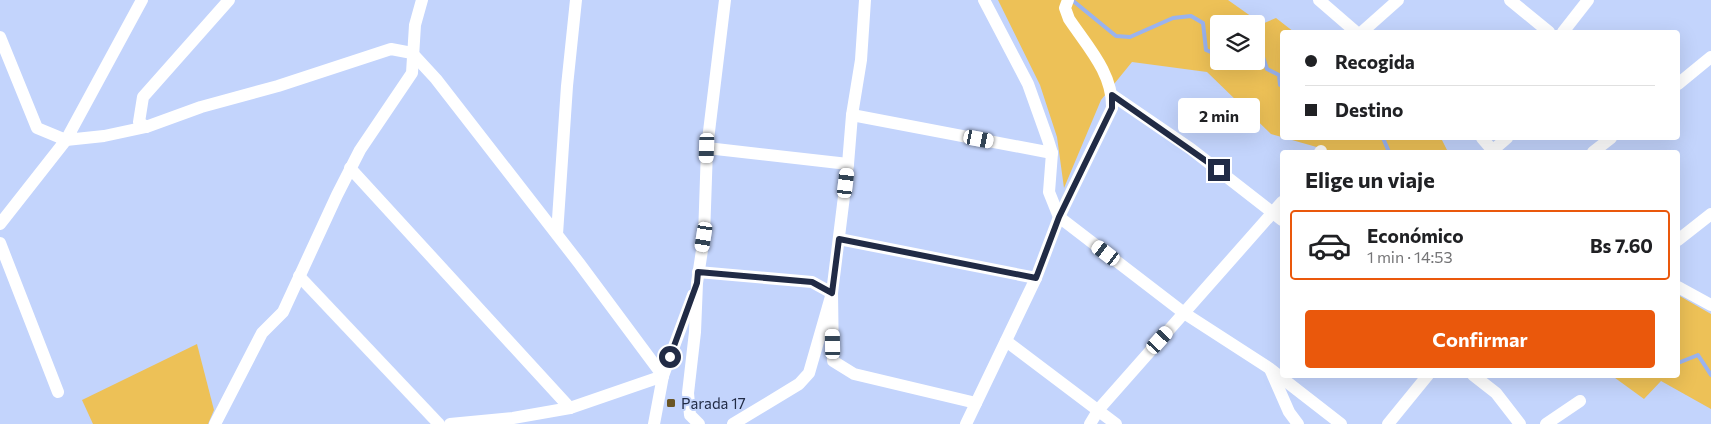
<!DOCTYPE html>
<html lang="es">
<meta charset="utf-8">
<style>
:root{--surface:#fff;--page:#f6f6f6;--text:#202124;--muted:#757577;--line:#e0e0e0;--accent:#ea580c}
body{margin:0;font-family:Commissioner,sans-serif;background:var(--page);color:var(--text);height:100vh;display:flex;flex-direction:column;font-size:19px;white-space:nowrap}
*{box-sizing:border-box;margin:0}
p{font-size:16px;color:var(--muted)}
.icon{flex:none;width:28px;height:28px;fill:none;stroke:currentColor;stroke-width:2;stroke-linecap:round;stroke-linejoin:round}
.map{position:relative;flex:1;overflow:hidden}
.details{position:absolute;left:1280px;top:150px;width:400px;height:228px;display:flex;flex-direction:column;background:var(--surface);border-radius:5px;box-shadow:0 5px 20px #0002}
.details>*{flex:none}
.guide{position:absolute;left:1280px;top:30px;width:400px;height:110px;border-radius:5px;box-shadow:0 5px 20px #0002;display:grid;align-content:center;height:110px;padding:0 25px;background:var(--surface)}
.controls{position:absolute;left:1210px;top:15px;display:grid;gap:10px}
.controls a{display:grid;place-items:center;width:55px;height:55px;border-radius:5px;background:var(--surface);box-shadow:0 5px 20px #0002;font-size:25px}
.end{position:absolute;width:22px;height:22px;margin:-11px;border:6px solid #212b45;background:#fff;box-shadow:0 0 0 2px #fff}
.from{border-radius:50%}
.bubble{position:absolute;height:35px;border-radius:5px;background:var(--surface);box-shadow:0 5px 20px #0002;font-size:16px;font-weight:700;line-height:35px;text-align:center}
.car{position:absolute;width:15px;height:30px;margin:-15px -8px;border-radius:6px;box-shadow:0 0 4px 1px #0007;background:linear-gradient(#fff 24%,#345 0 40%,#fff 0 76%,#345 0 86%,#fff 0)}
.guide b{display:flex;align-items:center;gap:18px;height:48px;font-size:19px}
.guide b+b{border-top:1px solid var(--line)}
.guide i{width:12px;height:12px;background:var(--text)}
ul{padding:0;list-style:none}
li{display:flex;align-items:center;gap:15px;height:70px;margin:0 10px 8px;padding:0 15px;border:2px solid transparent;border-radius:5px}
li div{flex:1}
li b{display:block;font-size:19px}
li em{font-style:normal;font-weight:700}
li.on{border-color:var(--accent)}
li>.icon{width:45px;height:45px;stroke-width:1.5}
h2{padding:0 25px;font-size:22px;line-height:60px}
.primary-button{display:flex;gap:10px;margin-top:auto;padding:10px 25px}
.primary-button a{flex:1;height:58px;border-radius:5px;background:var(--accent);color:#fff;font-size:20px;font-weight:700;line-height:58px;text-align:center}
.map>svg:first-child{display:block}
.green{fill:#edc157;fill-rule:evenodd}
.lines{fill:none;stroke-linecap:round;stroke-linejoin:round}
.stream{stroke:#9ab3ef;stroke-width:4}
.street{stroke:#fff;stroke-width:12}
.route{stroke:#212b45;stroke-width:6}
.poi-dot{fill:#6a5524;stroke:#c3d4fc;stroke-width:2}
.labels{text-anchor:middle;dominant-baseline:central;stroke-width:4;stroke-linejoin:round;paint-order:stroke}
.poi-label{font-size:15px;fill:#212b45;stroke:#c3d4fc;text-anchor:start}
</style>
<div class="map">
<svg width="1711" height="424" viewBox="0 0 1711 424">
<rect width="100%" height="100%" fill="#c3d4fc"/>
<!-- green -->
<g class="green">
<path d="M998 0H1228L1262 24 1276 18 1294 32H1282V138H1441L1448 152H1334L1271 134 1207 72 1132 62 1101 100 1064 188 1057 137 1040 85ZM1219 24H1256V61H1219Z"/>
<path d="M1678 295 1711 314V409L1661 381 1644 399 1611 375H1678Z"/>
<path d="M197 344 214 410 208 424H93L82 400Z"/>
</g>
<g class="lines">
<!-- stream -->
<g class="stream">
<path d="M1072 0 1116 36 1130 37 1173 18 1191 16 1203 23 1206 50 1213 53 1219 51"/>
<path d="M1256 44 1260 48 1267 69 1279 75 1280 85H1282"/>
<path d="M1383 138 1389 152"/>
<path d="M1678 363 1698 355 1711 375"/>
</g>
<!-- street -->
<g class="street">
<path d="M142 0 66 140 104 136 146 127"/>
<path d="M229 0 143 97 139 122 146 127 201 107 278 86 391 49 412 53 436 79 579 263 663 376"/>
<path d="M984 0 1028 84 1048 140 1052 153 1049 192 1059 217 1184 313 1269 368 1341 424"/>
<path d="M1319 0 1356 32"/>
<path d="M1510 0 1549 32"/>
<path d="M1362 32 1398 0"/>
<path d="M1563 32 1588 0"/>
<path d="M0 37 37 128 66 140 0 224"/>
<path d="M1678 84 1711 57"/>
<path d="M1112 95 1191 149 1282 220"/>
<path d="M852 115 1052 153"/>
<path d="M1482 138 1494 152"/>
<path d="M707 148 848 164"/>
<path d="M1492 151 1507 138"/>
<path d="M1320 152 1321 151"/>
<path d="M1593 152 1611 138"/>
<path d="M350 168 570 408"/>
<path d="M557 234 567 86 576 0"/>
<path d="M839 239 1036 278"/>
<path d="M1678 240 1711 214"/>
<path d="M0 243 58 392"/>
<path d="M698 272 812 282 832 293 833 361 854 374 976 403"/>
<path d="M299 276 439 424"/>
<path d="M1678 287 1711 305"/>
<path d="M1006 341 1116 424"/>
<path d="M1271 371 1289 412 1298 424"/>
<path d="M1473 375 1496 393 1520 424"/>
<path d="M215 424 262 333 283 312 337 195 360 150 412 73 415 25 422 0"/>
<path d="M450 424 513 418 570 408 663 376"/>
<path d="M654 424 663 376 693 295"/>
<path d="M699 424 690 415 688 393 695 332 697 283 704 237 707 148 725 0"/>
<path d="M733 424 799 384 809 373 832 293 848 164 852 115 861 60 865 0"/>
<path d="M966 424 1036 278 1059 217 1112 108C1113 73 1087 46 1069 19L1065 8 1068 0"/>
<path d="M1090 424 1099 409 1282 202"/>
<path d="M1388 424 1428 375"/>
<path d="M1546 424 1580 401"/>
</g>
</g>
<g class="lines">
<!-- route -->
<path class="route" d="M670 357 697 283 698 272 812 282 832 293 839 239 1036 278 1059 217 1112 108V95L1219 170"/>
</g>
<!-- markers -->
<rect class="poi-dot" x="666" y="398" width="10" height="10" rx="2.5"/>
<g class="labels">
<!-- poi labels -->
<g class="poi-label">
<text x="681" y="403">Parada 17</text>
</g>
</g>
</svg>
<div class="controls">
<a><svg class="icon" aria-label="layers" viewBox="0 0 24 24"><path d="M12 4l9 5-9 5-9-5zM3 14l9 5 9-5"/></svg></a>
</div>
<i class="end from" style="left:670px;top:357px"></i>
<i class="end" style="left:1219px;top:170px"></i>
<div class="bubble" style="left:1178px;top:98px;width:82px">2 min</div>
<i class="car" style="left:979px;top:139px;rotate:101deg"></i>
<i class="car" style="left:707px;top:148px;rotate:182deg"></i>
<i class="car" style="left:846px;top:183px;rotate:7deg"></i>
<i class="car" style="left:704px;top:237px;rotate:189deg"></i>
<i class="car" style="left:1106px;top:253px;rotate:307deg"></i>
<i class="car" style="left:1160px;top:340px;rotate:42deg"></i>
<i class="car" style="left:833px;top:344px;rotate:359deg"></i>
<div class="guide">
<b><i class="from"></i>Recogida</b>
<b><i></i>Destino</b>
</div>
<section class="details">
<h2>Elige un viaje</h2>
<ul>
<li class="on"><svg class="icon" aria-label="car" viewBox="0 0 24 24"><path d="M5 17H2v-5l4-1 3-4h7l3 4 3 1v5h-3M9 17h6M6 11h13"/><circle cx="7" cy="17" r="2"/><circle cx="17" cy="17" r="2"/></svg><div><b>Económico</b><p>1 min · 14:53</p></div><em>Bs 7.60</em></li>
</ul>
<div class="primary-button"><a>Confirmar</a></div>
</section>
</div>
